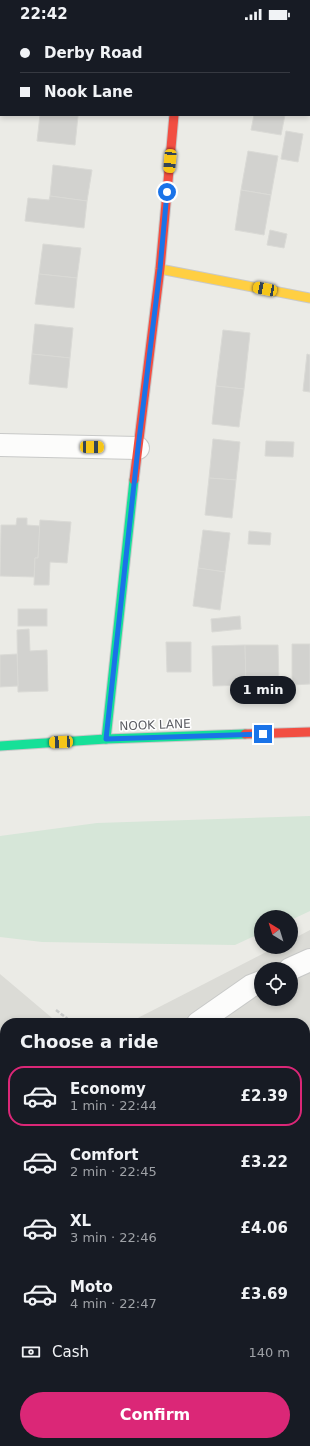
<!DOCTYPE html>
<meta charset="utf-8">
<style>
:root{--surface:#171b24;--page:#242831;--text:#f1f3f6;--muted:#9ea1a6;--line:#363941;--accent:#db2777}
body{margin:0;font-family:"DejaVu Sans",sans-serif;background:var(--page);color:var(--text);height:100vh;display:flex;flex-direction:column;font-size:15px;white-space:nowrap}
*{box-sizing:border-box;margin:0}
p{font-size:13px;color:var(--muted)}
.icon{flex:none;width:22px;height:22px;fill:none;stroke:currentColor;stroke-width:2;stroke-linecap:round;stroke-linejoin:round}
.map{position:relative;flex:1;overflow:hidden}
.panel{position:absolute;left:0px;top:990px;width:310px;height:428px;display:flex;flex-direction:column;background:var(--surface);border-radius:16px 16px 0 0;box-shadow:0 2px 6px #0003}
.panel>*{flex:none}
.top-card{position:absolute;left:0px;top:0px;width:310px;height:88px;box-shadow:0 2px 6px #0003;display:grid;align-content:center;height:88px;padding:0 20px;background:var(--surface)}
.needle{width:26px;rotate:322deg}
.buttons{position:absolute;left:254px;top:882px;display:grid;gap:8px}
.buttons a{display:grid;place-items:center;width:44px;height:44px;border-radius:50%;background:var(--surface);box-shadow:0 2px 6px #0003;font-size:20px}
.end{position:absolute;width:18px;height:18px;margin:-9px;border:5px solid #1a73e8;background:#fff;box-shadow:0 0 0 2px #fff}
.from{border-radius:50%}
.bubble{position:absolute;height:28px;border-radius:14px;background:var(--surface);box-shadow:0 2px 6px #0003;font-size:13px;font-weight:700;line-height:28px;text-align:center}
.car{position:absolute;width:12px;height:24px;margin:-12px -6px;border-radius:5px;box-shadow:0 0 3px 1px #0007;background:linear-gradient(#f5c518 24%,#345 0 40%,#f5c518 0 76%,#345 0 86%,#f5c518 0)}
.top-card b{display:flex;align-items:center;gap:14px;height:38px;font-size:15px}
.top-card b+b{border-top:1px solid var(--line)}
.top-card i{width:10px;height:10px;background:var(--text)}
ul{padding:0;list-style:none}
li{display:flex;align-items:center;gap:12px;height:60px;margin:0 8px 6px;padding:0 12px;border:2px solid transparent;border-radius:16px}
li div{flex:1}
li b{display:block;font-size:15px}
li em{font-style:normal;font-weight:700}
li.active{border-color:var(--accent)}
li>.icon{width:36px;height:36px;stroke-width:1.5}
h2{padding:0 20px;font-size:18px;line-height:48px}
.pay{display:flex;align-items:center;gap:10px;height:44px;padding:0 20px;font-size:15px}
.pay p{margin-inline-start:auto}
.button{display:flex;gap:8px;margin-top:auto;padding:8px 20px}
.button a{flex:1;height:46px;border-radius:24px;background:var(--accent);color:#fff;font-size:16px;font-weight:700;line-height:46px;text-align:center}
.status{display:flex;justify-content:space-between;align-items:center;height:28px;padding:0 20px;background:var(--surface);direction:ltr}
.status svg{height:11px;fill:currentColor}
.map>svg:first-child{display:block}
.industrial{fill:#dbdbd6;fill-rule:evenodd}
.green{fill:#d6e6d8}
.building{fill:#d2d2cf;stroke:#dadad6}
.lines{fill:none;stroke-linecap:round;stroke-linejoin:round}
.lane-casing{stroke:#c8c9c8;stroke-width:17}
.street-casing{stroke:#c8c9c8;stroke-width:24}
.fast-casing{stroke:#c9c9c9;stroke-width:11}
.slow-casing{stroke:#c9c9c9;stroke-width:11}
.jam-casing{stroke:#c9c9c9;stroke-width:11}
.path{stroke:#c9cbca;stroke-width:2.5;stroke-dasharray:4 2;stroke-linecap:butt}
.lane{stroke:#fcfcfb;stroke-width:15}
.street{stroke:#fcfcfb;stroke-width:22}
.fast{stroke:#16e098;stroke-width:9}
.slow{stroke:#ffcf43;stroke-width:9}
.jam{stroke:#f24e42;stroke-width:9}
.route{stroke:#1a73e8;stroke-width:5}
.labels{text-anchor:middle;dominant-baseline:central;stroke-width:3;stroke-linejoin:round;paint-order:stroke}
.street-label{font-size:12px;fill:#5c5d63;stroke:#fff}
</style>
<div class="status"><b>22:42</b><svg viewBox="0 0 49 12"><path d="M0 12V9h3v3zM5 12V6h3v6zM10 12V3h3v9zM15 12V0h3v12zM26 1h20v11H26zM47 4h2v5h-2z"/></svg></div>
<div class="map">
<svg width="310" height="1418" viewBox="0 0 310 1418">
<rect width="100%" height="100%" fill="#ebebe6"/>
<!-- industrial -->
<path class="industrial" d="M310 902V1418H0V946L58 995H5V1413H305V995H128L276 919H291V912ZM261 941H291V971H261Z"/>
<!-- green -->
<path class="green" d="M310 788V883L291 892V889H261V905L235 917 42 914 0 909V808L97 795Z"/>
<!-- building -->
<g class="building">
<path d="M40 87 78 88 75 117 37 113Z"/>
<path d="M254 87H285L281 107 251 102Z"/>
<path d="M286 103 303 106 298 134 281 131Z"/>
<path d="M248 123 278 128 271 167 241 162Z"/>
<path d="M53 137 92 142 87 173 50 168Z"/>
<path d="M241 162 271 167 264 207 235 202Z"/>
<path d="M50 168 87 173 84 200 25 193 28 170 49 172Z"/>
<path d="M270 202 287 206 284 220 267 217Z"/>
<path d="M43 216 81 220 77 250 39 246Z"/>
<path d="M39 246 77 250 74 280 35 276Z"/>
<path d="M35 296 73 300 70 330 32 326Z"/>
<path d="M223 302 250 305 244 361 216 358Z"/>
<path d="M32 326 70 330 67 360 29 356Z"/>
<path d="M307 326 310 327V364L303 363Z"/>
<path d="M216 358 244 361 239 399 212 396Z"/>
<path d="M213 411 240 414 236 452 209 450Z"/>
<path d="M266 413 294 414 293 429 265 428Z"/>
<path d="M209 450 236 452 232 490 205 487Z"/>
<path d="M17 490H27V497L40 498 38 530H35L34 549 0 548 1 497H16Z"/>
<path d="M40 492 71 494 67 535 50 534 49 557H34L35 530H38Z"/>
<path d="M203 502 230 505 225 544 198 540Z"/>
<path d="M249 503 271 505 270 517 248 516Z"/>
<path d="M198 540 225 544 220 582 193 578Z"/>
<rect x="18" y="581" width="29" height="17"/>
<path d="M240 588 241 601 212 604 211 591Z"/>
<path d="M29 601 30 623 47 622 48 663 18 664 17 602Z"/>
<path d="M166 614H191V644H167Z"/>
<path d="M292 616H310V656L292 657Z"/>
<path d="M245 617 246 657 213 658 212 618Z"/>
<path d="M245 617H278L279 657H246Z"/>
<path d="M17 626 18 658 0 659V627Z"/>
<path d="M307 1046 310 1047V1418H133L136 1413H305V1049Z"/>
<rect x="92" y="1413" width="14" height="5"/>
</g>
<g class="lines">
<!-- lane casing -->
<g class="lane-casing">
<g id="lane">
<path d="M305 1024 310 1021"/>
<path d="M0 1189 5 1191"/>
</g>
</g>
<!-- street casing -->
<g class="street-casing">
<g id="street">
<path d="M182 1V0"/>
<path d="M0 417 138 420"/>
<path d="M290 941 310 932"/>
<path d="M198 995 251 958 261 954"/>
<path d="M4 1418 5 1358"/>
</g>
</g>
<!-- fast casing -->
<g class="fast-casing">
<g id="fast">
<path d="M106 711 134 452"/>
<path d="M0 718 106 711 245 706"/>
</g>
</g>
<!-- slow casing -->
<g class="slow-casing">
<path id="slow" d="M160 241 310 270"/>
</g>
<!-- jam casing -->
<g class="jam-casing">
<g id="jam">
<path d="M134 452 160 241 174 87"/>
<path d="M245 706 310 704"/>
</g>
</g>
<!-- path -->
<path class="path" d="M56 982 73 995"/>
<!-- lane -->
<use href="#lane" class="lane"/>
<!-- street -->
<use href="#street" class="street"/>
<!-- fast -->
<use href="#fast" class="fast"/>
<!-- slow -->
<use href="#slow" class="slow"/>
<!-- jam -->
<use href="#jam" class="jam"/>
</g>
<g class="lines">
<!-- route -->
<path class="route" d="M167 164 160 241 138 420 106 711 263 706"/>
</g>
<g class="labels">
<!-- street labels -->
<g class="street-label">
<text transform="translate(155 697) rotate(-2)">NOOK LANE</text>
</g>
</g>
</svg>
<div class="buttons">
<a><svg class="needle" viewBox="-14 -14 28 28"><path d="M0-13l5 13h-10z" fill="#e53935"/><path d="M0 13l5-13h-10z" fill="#9ea1a6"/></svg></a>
<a><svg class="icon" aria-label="locate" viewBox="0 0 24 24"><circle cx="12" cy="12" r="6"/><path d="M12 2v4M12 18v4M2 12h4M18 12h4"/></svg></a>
</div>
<i class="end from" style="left:167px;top:164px"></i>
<i class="end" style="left:263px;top:706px"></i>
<div class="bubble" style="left:230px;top:648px;width:66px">1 min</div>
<i class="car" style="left:170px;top:133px;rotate:185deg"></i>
<i class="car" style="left:265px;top:261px;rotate:281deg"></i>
<i class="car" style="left:92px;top:419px;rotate:91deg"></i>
<i class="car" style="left:61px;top:714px;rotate:267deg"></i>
<div class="top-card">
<b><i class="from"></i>Derby Road</b>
<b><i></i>Nook Lane</b>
</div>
<section class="panel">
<h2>Choose a ride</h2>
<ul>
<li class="active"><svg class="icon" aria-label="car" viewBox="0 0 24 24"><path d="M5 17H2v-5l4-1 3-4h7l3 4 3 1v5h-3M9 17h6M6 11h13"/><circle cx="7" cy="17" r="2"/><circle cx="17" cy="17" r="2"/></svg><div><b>Economy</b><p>1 min · 22:44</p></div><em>£2.39</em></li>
<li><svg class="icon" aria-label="car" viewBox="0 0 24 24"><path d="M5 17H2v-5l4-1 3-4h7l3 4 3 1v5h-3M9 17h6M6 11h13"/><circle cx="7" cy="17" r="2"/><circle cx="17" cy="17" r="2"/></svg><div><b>Comfort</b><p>2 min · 22:45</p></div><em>£3.22</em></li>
<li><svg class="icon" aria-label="car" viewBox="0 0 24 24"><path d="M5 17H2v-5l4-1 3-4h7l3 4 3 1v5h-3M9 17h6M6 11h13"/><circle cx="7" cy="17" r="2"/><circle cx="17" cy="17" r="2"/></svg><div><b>XL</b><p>3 min · 22:46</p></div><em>£4.06</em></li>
<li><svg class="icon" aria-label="car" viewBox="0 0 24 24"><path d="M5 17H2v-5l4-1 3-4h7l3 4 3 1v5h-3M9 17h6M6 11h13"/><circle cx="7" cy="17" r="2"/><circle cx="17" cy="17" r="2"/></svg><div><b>Moto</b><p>4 min · 22:47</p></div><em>£3.69</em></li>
</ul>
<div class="pay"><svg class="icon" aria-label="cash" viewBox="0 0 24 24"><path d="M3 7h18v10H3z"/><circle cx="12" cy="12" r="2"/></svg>Cash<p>140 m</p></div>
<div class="button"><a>Confirm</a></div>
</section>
</div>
